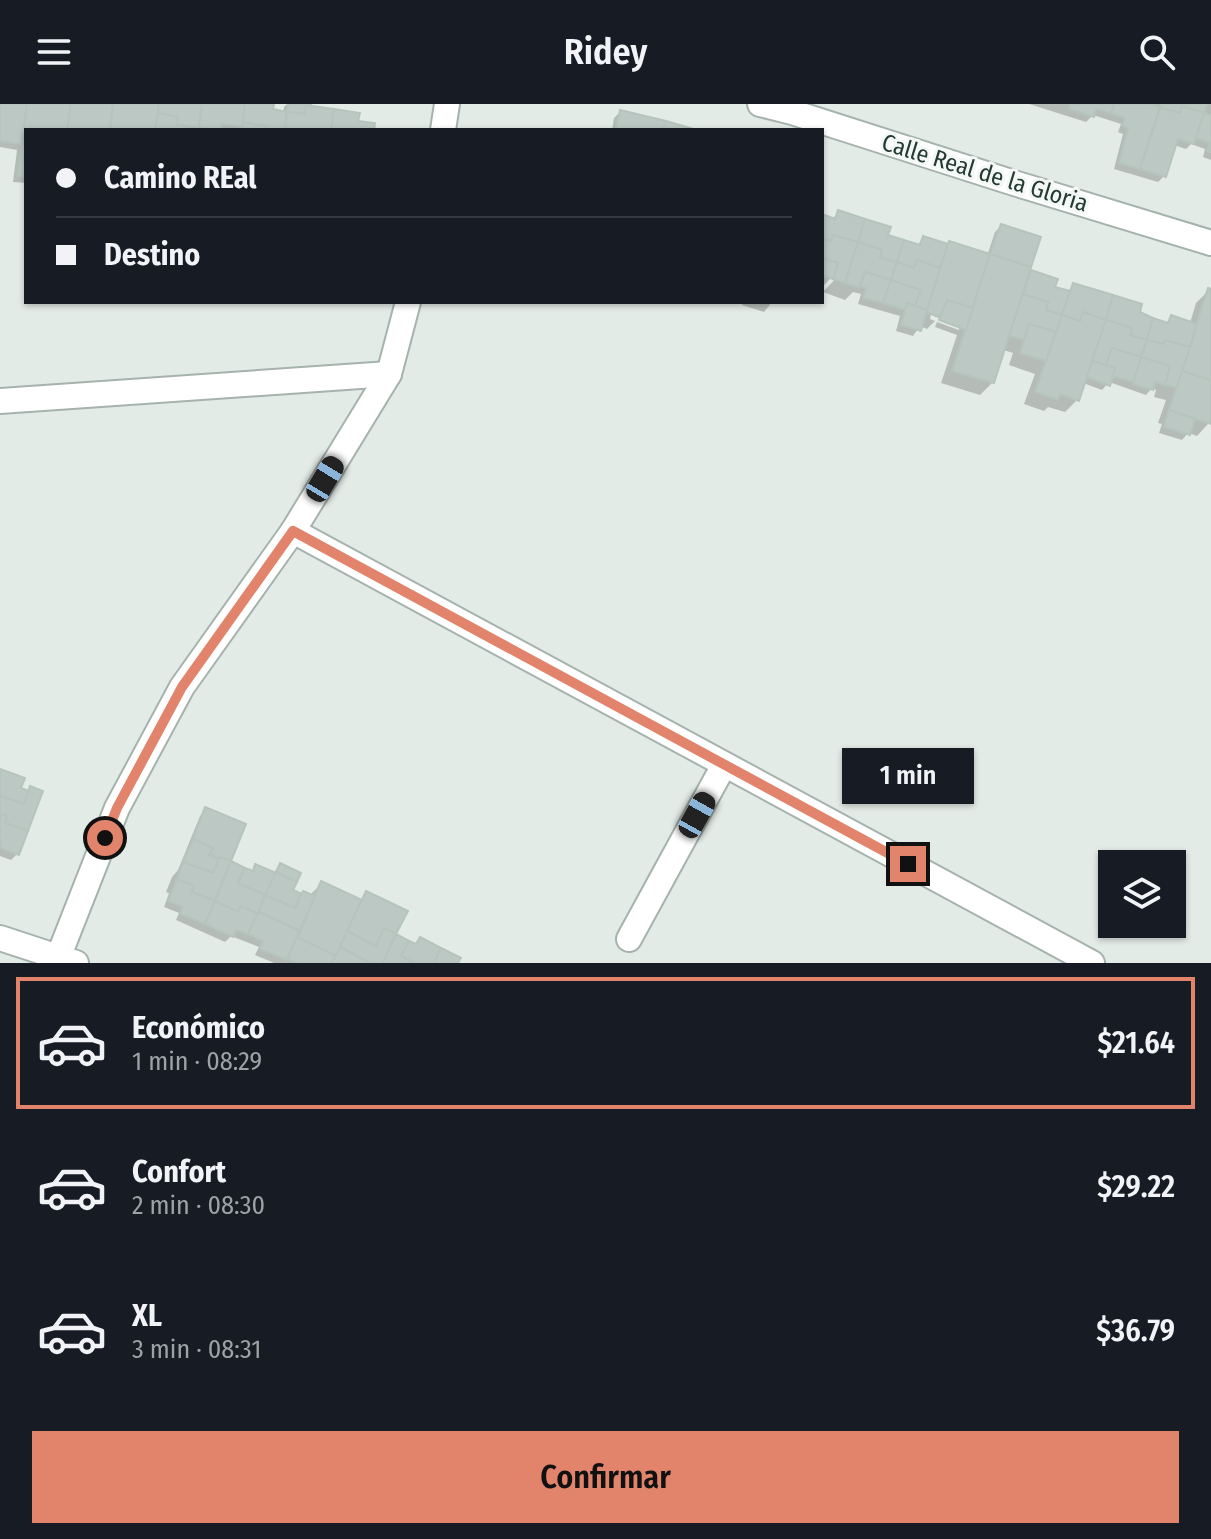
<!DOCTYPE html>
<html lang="es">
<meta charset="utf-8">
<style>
:root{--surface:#171b24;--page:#242831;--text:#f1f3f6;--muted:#9ea1a6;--line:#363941;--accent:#e1846b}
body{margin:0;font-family:"Fira Sans Condensed",sans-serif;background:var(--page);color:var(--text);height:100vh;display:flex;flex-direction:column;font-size:30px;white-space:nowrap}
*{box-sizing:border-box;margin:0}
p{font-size:26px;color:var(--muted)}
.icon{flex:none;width:44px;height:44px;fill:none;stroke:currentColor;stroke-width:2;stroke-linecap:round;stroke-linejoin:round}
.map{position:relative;height:859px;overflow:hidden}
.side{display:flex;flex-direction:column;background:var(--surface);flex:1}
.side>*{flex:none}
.hud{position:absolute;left:24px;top:24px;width:800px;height:176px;border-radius:0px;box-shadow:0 2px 6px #0004;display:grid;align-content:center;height:176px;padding:0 32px;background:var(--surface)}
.buttons{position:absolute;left:1098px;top:746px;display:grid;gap:16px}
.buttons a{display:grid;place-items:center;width:88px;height:88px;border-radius:0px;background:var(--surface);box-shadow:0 2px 6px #0004;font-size:40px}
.end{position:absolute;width:36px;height:36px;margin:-18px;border:10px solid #e1846b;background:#111;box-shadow:0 0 0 4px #111}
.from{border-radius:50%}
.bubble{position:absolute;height:56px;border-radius:0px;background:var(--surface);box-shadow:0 2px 6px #0004;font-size:26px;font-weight:600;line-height:56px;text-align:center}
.car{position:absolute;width:24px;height:48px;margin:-24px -12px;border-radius:10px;box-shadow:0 0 6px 2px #0007;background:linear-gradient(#222 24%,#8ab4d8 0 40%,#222 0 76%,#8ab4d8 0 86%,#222 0)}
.hud b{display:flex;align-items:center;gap:28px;height:76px;font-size:30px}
.hud b+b{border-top:2px solid var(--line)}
.hud i{width:20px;height:20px;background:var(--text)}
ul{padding:14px 0 0;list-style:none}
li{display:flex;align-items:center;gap:24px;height:132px;margin:0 16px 12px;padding:0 16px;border:4px solid transparent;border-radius:0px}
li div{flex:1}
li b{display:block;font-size:30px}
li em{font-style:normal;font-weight:600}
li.active{border-color:var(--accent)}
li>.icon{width:72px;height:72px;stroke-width:1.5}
.cta{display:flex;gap:16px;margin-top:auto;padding:16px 32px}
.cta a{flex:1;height:92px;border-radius:0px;background:var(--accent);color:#111;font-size:32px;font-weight:600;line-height:92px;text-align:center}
header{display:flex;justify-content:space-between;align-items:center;height:104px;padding:0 32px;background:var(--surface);font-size:36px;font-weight:600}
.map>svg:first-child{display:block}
.shadow{fill:#0003}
.building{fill:#bcc8c3;stroke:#b6c4be;stroke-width:2}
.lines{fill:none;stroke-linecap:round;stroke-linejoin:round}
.minor-casing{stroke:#a6b2ae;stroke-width:28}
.minor{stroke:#fff;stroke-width:24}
.route{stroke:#e1846b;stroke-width:10}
.labels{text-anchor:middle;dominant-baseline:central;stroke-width:6;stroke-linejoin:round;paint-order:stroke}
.street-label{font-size:24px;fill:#253a34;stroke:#f3f8f5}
</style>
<header><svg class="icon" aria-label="menu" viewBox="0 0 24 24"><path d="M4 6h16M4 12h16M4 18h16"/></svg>Ridey<svg class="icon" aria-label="search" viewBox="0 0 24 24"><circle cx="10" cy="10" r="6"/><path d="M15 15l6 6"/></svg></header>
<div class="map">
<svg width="1211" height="859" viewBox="0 0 1211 859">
<rect width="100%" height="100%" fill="#e3ebe7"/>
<!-- shadow -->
<g class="shadow">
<path d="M0 0H272L271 7 283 9 284 3 287 0H309V4L356 18 372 26H26V79L13 78 17 46 0 43Z"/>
<path d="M1029 0H1211V56L1203 53 1205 45 1191 40 1186 45 1174 41 1164 72 1158 78 1114 65 1123 30 1118 28 1121 20 1093 11 1086 18Z"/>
<path d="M620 8 690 26H612L614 14Z"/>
<path d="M839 108 885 132 917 142 923 134 947 142 949 140 987 152 995 128 1001 122 1026 174 1031 169 1053 185 1067 188 1073 182 1165 220 1172 213 1190 219 1196 199 1209 186 1211 187V312L1209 319 1197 332 1188 329 1182 336 1159 329 1162 320 1158 319 1166 296 1154 293 1156 286 1152 284 1146 291 1109 278 1102 286 1083 279 1077 296 1065 308 1048 303 1044 307 1024 300 1035 270 1009 261 1013 249 1003 246 993 278 980 291 941 279 957 231 935 223 937 218 959 226V222L931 211 930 215 935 217 927 225 920 222 913 232 896 227 900 212 858 200 861 190 853 188 845 196 823 188 837 173H832L824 181 822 179V113L833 114Z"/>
<path d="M744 198H772L764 208 742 201Z"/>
<path d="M0 667 18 685 27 689 30 685 17 750 11 756 0 752Z"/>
<path d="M206 706 229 756 250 768 256 763 273 770 280 761 291 787 309 792 321 780 361 796 367 789 394 831 414 841 420 835 456 859H274L255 851 259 843 231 832 225 838 176 816 179 809 164 803 169 789 166 788 172 773 178 766 200 712Z"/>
</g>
<!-- building -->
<g class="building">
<path d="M0 0H27L22 40 0 37Z"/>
<path d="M27 0H71L67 26H26V40H22Z"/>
<path d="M71 0H113L110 26H67Z"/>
<path d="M113 0H159L155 26H110Z"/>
<path d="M159 0H202L199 24 177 21 178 13 158 9Z"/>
<path d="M202 0H245L242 23 222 20 221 26 199 24Z"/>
<path d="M245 0H274L273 5 287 8 285 26H266V22L243 18Z"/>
<path d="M288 0H311V2L306 1 305 10 287 8Z"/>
<path d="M1070 0H1114L1111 9 1096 5 1094 13 1069 5Z"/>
<path d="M1114 0H1150L1160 3 1140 65 1119 59 1128 24 1123 22 1125 14 1111 9Z"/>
<path d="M1161 0H1207L1204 9 1182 2 1180 9 1160 4Z"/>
<path d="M306 1 334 5 331 26H285L287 8 305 10Z"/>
<path d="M1182 2 1204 9 1194 40 1178 35 1166 73 1140 65 1160 4 1180 9Z"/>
<path d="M334 5 360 9 358 17 375 19 374 26H331Z"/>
<path d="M620 6 666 17 663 26H616Z"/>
<path d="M158 9 178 13 177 21 199 24V26H155Z"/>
<path d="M1204 9 1211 11V48L1207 47 1210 39 1196 34Z"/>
<path d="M666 17 697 26H663Z"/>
<path d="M243 18 266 22V26H242Z"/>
<path d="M22 40H26V73L18 72Z"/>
<path d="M838 106 865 115 858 138 833 131 831 137 822 135V110L835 115Z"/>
<path d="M865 115 891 123 888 131 904 136 897 158 880 154 882 146 858 138Z"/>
<path d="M1001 120 1041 133 1031 163 990 150Z"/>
<path d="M833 131 858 138 845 179 833 175 838 159 822 154V135L831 137Z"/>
<path d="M923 132 948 140 940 164 917 156 914 164 897 158 904 136 920 141Z"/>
<path d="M949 137 990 150 973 204 947 196 940 213 926 208Z"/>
<path d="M858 138 882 146 880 154 897 158 891 176 865 168 859 184 845 179Z"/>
<path d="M990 150 1031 163 994 279 952 267Z"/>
<path d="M822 154 838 159 833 175 824 172 822 178Z"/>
<path d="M917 156 940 164 927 206 915 202 920 186 891 176 897 158 914 164Z"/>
<path d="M1031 166 1058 175 1055 183 1070 187 1062 211 1046 206 1048 198 1023 190Z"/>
<path d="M865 168 891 176 883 199 863 194 866 184 860 183Z"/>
<path d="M891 176 920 186 915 202 907 199 905 206 883 199Z"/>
<path d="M1073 179 1113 191 1106 216 1083 208 1080 217 1062 211Z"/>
<path d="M1208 184 1211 185V276L1182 267Z"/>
<path d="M1023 190 1048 198 1046 206 1062 211 1056 228 1029 220 1024 236 1009 232Z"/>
<path d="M1113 191 1142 200 1140 208 1153 214 1147 236 1130 231 1132 224 1106 216Z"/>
<path d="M947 196 973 204 966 226 939 216Z"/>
<path d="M907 199 927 206 921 227 901 221Z"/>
<path d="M1083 208 1106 216 1079 297 1060 290 1058 296 1035 288 1062 211 1080 217Z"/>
<path d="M1171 211 1197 220 1190 243 1165 236 1164 240 1147 236 1153 214 1168 219Z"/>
<path d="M1106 216 1132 224 1130 231 1147 236 1141 253 1112 244 1106 261 1092 257Z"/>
<path d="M1029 220 1056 228 1046 257 1020 249Z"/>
<path d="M1147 236 1164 240 1165 236 1190 243 1177 284 1165 281 1170 262 1141 253Z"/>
<path d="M1112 244 1141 253 1134 278 1112 272 1115 264 1106 261Z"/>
<path d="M1141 253 1170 262 1165 281 1155 278 1153 286 1133 280Z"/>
<path d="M1092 257 1115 264 1110 282 1087 273Z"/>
<path d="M1182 267 1211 276V320L1169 306Z"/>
<path d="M1169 306 1195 315 1190 331 1164 323Z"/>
<path d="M0 665 25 674 21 684 29 687 24 700 0 692Z"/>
<path d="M30 682 43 687 28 727 5 719 7 712 0 710V692L24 700Z"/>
<path d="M205 703 246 720 231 757 209 751 213 744 193 735Z"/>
<path d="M0 710 7 712 5 719 28 727 19 751 0 744Z"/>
<path d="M193 735 213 744 209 751 219 755 213 769 183 758Z"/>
<path d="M220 753 231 757 215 797 192 788 194 782 177 775 183 758 213 769Z"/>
<path d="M231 757 245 764 238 779 266 791 258 810 241 802 238 808 215 797Z"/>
<path d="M280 759 301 769 297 778 276 768Z"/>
<path d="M255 760 276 769 266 791 238 779 245 764 253 767Z"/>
<path d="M276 768 297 778 293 786 302 790 295 804 265 791Z"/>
<path d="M177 775 194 782 192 788 215 797 205 820 180 810 183 803 168 797Z"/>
<path d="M321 777 362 796 336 852 297 833Z"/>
<path d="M303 787 315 792 300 827 259 808 265 791 295 804Z"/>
<path d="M366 787 408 807 396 830 384 824 376 842 347 827Z"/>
<path d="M215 797 238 808 241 802 258 810 248 830 236 826 233 833 205 820Z"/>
<path d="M259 808 300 827 287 856 260 845 263 837 248 830Z"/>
<path d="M384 824 396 830 383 859H370L340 843 347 827 376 842Z"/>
<path d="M396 830 409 837 401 852 415 859H383Z"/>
<path d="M297 833 336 852 332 859H296L287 855Z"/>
<path d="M420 833 441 844 434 859H415L401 852 409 837 416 840Z"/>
<path d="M340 843 370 859H332Z"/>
<path d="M441 844 461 854 458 859H434Z"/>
</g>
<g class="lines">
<!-- minor casing -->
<g class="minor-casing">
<g id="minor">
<path d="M760 0 792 8 1014 79 1211 139"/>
<path d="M443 26 447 0"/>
<path d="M0 297 389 270"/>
<path d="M293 427 1092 859"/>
<path d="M0 834 76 859"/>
<path d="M629 835 724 661"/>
<path d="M56 859 117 704 182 583 293 427 389 270 408 198"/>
</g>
</g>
<!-- minor -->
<use href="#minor" class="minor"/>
</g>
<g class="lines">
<!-- route -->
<path class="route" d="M105 734 117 704 182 583 293 427 908 760"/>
</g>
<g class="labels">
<!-- street labels -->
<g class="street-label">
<text transform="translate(985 69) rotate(17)">Calle Real de la Gloria</text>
</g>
</g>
</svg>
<div class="buttons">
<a><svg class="icon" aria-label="layers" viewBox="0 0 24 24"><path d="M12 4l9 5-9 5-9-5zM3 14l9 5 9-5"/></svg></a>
</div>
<i class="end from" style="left:105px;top:734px"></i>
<i class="end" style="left:908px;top:760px"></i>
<div class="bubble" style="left:842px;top:644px;width:132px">1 min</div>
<i class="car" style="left:325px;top:375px;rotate:31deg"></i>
<i class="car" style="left:697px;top:711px;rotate:29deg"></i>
<div class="hud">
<b><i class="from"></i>Camino REal</b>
<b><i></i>Destino</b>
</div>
</div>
<section class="side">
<ul>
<li class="active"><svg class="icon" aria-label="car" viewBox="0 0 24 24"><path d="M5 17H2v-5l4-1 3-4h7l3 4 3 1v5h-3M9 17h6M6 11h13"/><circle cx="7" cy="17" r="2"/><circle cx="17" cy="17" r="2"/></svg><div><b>Económico</b><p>1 min · 08:29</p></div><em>$21.64</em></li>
<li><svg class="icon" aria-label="car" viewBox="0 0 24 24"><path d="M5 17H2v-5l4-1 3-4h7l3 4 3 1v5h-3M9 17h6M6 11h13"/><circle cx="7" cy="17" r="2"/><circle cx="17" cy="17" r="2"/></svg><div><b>Confort</b><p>2 min · 08:30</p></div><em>$29.22</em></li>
<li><svg class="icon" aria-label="car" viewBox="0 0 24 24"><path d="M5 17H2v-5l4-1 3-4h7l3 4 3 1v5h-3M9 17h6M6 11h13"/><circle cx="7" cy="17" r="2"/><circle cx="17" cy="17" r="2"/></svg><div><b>XL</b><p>3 min · 08:31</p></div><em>$36.79</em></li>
</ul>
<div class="cta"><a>Confirmar</a></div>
</section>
